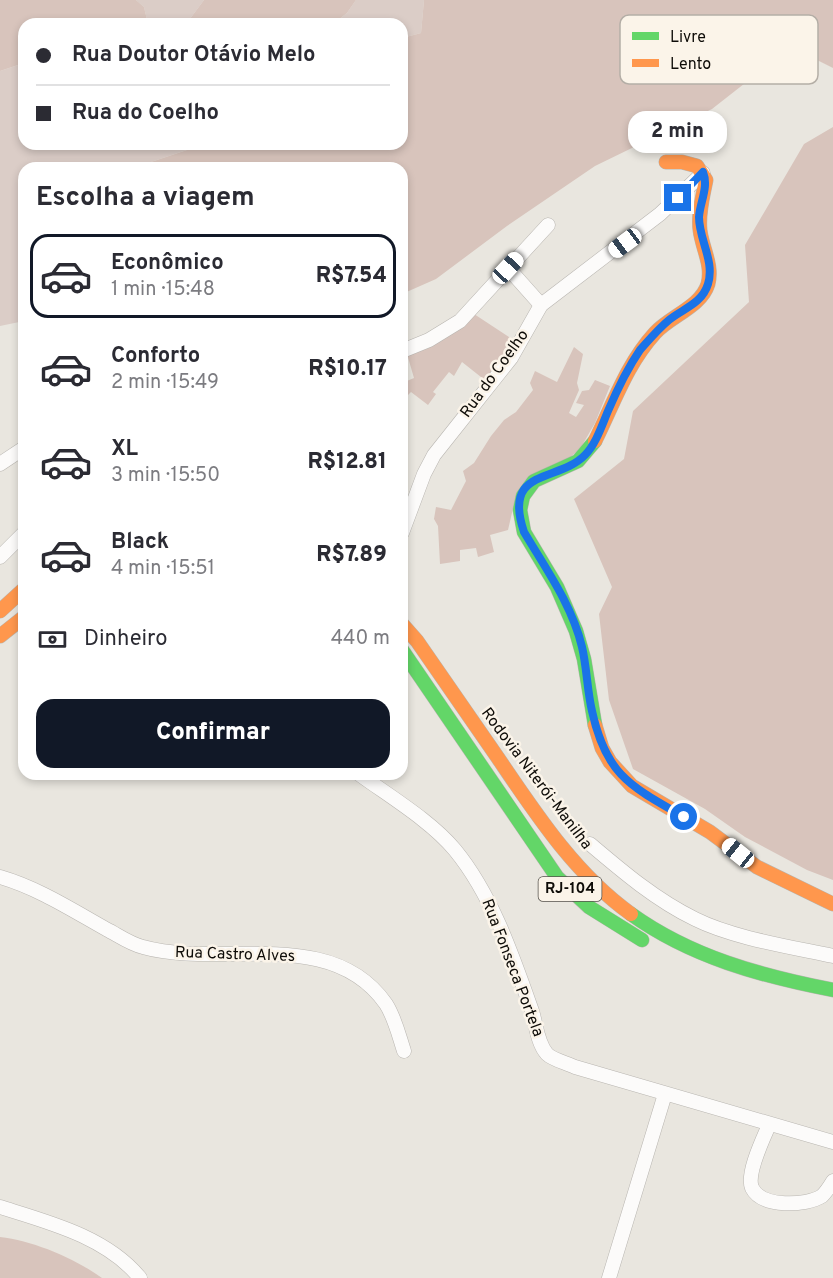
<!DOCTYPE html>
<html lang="pt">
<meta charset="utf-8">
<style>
:root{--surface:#fff;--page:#f2f2f3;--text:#2b2b33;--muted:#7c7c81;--line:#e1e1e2;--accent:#111827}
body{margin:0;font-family:Overpass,sans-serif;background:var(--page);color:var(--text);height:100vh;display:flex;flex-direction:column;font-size:22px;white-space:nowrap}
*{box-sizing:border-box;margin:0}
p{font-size:20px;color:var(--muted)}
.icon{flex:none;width:33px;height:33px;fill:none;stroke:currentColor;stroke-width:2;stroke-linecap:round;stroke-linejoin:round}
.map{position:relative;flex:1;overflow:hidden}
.side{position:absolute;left:18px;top:162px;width:390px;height:618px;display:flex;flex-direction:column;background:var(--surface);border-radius:18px;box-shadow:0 3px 9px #0003}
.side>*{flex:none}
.top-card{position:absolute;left:18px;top:18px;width:390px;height:132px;border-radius:18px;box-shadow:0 3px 9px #0003;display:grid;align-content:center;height:132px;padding:0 18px;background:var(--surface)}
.end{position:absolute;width:27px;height:27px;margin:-14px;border:8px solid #1a73e8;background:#fff;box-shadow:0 0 0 3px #fff}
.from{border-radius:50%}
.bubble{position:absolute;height:42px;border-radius:18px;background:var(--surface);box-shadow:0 3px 9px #0003;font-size:20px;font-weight:800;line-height:42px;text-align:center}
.car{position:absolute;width:18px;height:36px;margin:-18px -9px;border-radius:8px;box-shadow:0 0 4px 2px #0007;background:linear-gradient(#fff 24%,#345 0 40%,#fff 0 76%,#345 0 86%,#fff 0)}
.top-card b{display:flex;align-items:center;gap:21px;height:57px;font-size:22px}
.top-card b+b{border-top:2px solid var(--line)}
.top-card i{width:15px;height:15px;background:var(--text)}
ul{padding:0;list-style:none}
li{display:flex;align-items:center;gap:18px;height:84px;margin:0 12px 9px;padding:0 6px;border:3px solid transparent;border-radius:18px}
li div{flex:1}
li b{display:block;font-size:22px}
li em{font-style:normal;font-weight:800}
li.active{border-color:var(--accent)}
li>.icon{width:54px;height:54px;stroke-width:1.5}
h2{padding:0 18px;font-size:27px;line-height:72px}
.pay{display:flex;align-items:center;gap:15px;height:66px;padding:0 18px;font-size:22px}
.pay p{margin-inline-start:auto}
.cta{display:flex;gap:12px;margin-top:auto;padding:12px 18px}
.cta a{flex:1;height:69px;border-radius:18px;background:var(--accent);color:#fff;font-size:24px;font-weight:800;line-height:69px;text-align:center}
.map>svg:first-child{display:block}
.green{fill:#dbcdc7}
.forest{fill:#d8c4bc}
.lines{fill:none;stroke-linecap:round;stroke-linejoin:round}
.street-casing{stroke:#b8b5b0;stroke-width:15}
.fast-casing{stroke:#b8b5b0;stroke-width:15}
.slow-casing{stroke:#b8b5b0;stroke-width:15}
.street{stroke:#fcfbfa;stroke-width:14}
.fast{stroke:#63d668;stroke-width:14}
.slow{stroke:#ff974d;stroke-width:14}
.route{stroke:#1a73e8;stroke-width:8}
.labels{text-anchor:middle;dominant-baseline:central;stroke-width:5;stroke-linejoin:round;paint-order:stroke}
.shield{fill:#fbf4e9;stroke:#55524c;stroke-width:1.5}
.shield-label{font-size:15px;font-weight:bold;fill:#0e0c08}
.street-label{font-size:16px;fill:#0e0c08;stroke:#fbf4e9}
.key{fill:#fbf4e9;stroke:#b4aea6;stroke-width:1.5}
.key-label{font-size:16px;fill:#0e0c08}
</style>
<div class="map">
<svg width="833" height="1278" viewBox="0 0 833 1278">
<rect width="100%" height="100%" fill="#e9e6df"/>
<!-- green -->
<g class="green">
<path d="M136 0H204L186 24H148L144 7Z"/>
<path d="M356 0H424L421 33 402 38V24H333L347 13Z"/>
<path d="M24 63V144H205L133 168H24V321L0 326V71Z"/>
</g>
<!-- forest -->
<g class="forest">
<path d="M0 0H136L144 7 148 24H24V63L0 71Z"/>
<path d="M204 0H356L347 13 333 24H186Z"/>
<path d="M424 0H833V68L791 47 712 109 595 166 507 226 436 279 402 294V168H133L205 144H402V38L421 33Z"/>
<path d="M833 127V880L807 870 745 837 705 809 633 769 609 700 599 614 612 587 574 499 624 459 633 411 749 302 745 245 804 144Z"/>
<path d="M474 314 509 337 512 346 486 381 462 362 454 376 449 372 433 392 436 394 428 405 411 392 403 400 402 383 414 378 407 354Z"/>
<path d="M574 347 583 354 577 383 579 390 569 413 576 417 584 405 576 403 582 391 589 390 595 380 610 386 595 423 580 449 514 504 508 530 490 535 494 552 478 557 476 548 460 550V561L440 564 438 526 434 519 436 507 451 510 466 481 463 471 474 463 491 436 504 420 516 412 533 390 530 383 535 371 557 382Z"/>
<path d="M0 1237C34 1241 74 1258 102 1278H0Z"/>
</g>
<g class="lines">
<!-- street casing -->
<g class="street-casing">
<g id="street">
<path d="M508 268 541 305"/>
<path d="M402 351 429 340 460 321 548 225"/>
<path d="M0 464 24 448"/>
<path d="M402 533 424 474 434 455 511 358 541 305 660 214 703 173"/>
<path d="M0 557 24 533"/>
<path d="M359 774C389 796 431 821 455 850 492 895 513 957 532 1011 536 1023 537 1043 547 1054 553 1060 567 1063 575 1067L833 1142"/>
<path d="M590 844C623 872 656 900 695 919 733 938 791 947 833 956"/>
<path d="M0 877C38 888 72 910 106 929 118 935 130 944 143 947 220 969 331 925 386 1004 395 1018 399 1036 404 1051"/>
<path d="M769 1125C763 1139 746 1174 752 1188 762 1208 806 1206 822 1196 826 1192 830 1186 833 1181"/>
<path d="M0 1207C48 1222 107 1237 140 1278"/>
<path d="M609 1278 665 1094"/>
</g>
</g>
<!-- fast casing -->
<g class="fast-casing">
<g id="fast">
<path d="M595 441 578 461 534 481 523 496 520 510 524 532 557 587 576 631 584 659 595 725"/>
<path d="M402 650 557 877 589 907 642 940"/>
<path d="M631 914C691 957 761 976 833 990"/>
</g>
</g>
<!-- slow casing -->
<g class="slow-casing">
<g id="slow">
<path d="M595 441C614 403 626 365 655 333 670 316 701 307 708 284 713 265 702 248 700 230 698 213 703 196 706 180L697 166 682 162H666"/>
<path d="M0 611 24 589"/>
<path d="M402 624 417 641C444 680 471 719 498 758 536 814 575 874 631 914"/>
<path d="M0 636 24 617"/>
<path d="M595 725 602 748 610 762 632 786 710 832 757 867 833 904"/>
</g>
</g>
<!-- street -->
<use href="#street" class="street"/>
<!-- fast -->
<use href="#fast" class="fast"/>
<!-- slow -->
<use href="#slow" class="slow"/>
</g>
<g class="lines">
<!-- route -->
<path class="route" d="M678 198 703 172C709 187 700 202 699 217 699 240 715 261 708 284 702 304 682 309 669 320 658 329 649 340 640 350 627 369 617 390 608 411 602 425 596 444 585 455 558 483 502 467 524 532 546 569 572 605 582 647 587 668 587 690 592 711 606 775 630 786 684 817"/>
</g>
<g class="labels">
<!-- shield labels -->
<rect class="shield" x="538.5" y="877" width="63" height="24" rx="4.5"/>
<g class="shield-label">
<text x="570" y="889">RJ-104</text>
</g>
<!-- street labels -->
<g class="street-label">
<text transform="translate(495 374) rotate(-54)">Rua do Coelho</text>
<text transform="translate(536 779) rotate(53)">Rodovia Niterói-Manilha</text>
<text transform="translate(235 955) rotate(2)">Rua Castro Alves</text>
<text transform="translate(512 968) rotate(69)">Rua Fonseca Portela</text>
</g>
</g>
<!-- legend -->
<rect x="620" y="15" width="198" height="69" rx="9" class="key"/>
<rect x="632" y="32" width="27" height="8" fill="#63d668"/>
<rect x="632" y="59" width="27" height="8" fill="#ff974d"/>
<g class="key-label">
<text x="670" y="42">Livre</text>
<text x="670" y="69">Lento</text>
</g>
</svg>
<i class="end from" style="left:684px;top:817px"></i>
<i class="end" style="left:678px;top:198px"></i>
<div class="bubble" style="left:628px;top:111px;width:99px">2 min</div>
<i class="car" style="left:625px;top:243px;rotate:233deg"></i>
<i class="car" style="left:508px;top:268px;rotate:43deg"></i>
<i class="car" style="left:738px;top:853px;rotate:309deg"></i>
<div class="top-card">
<b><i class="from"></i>Rua Doutor Otávio Melo</b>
<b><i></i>Rua do Coelho</b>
</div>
<section class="side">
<h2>Escolha a viagem</h2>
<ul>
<li class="active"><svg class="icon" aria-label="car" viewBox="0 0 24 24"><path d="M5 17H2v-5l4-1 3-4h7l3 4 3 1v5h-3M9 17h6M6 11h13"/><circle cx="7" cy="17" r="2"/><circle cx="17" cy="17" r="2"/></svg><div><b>Econômico</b><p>1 min · 15:48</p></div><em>R$7.54</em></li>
<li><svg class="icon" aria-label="car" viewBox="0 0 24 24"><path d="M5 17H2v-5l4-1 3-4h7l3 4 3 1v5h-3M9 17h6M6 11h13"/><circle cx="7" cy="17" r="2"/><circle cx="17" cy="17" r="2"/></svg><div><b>Conforto</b><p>2 min · 15:49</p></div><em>R$10.17</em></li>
<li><svg class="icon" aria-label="car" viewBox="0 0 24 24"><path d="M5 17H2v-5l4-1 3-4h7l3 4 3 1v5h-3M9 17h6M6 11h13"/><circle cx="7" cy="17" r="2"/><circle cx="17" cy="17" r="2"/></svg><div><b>XL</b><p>3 min · 15:50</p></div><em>R$12.81</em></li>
<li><svg class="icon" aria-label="car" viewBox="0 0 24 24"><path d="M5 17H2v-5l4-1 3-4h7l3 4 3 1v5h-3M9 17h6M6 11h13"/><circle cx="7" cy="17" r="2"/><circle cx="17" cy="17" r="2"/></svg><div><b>Black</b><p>4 min · 15:51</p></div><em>R$7.89</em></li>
</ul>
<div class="pay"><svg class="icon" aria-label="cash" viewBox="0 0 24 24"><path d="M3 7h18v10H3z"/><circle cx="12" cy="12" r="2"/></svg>Dinheiro<p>440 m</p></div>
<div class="cta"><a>Confirmar</a></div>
</section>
</div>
